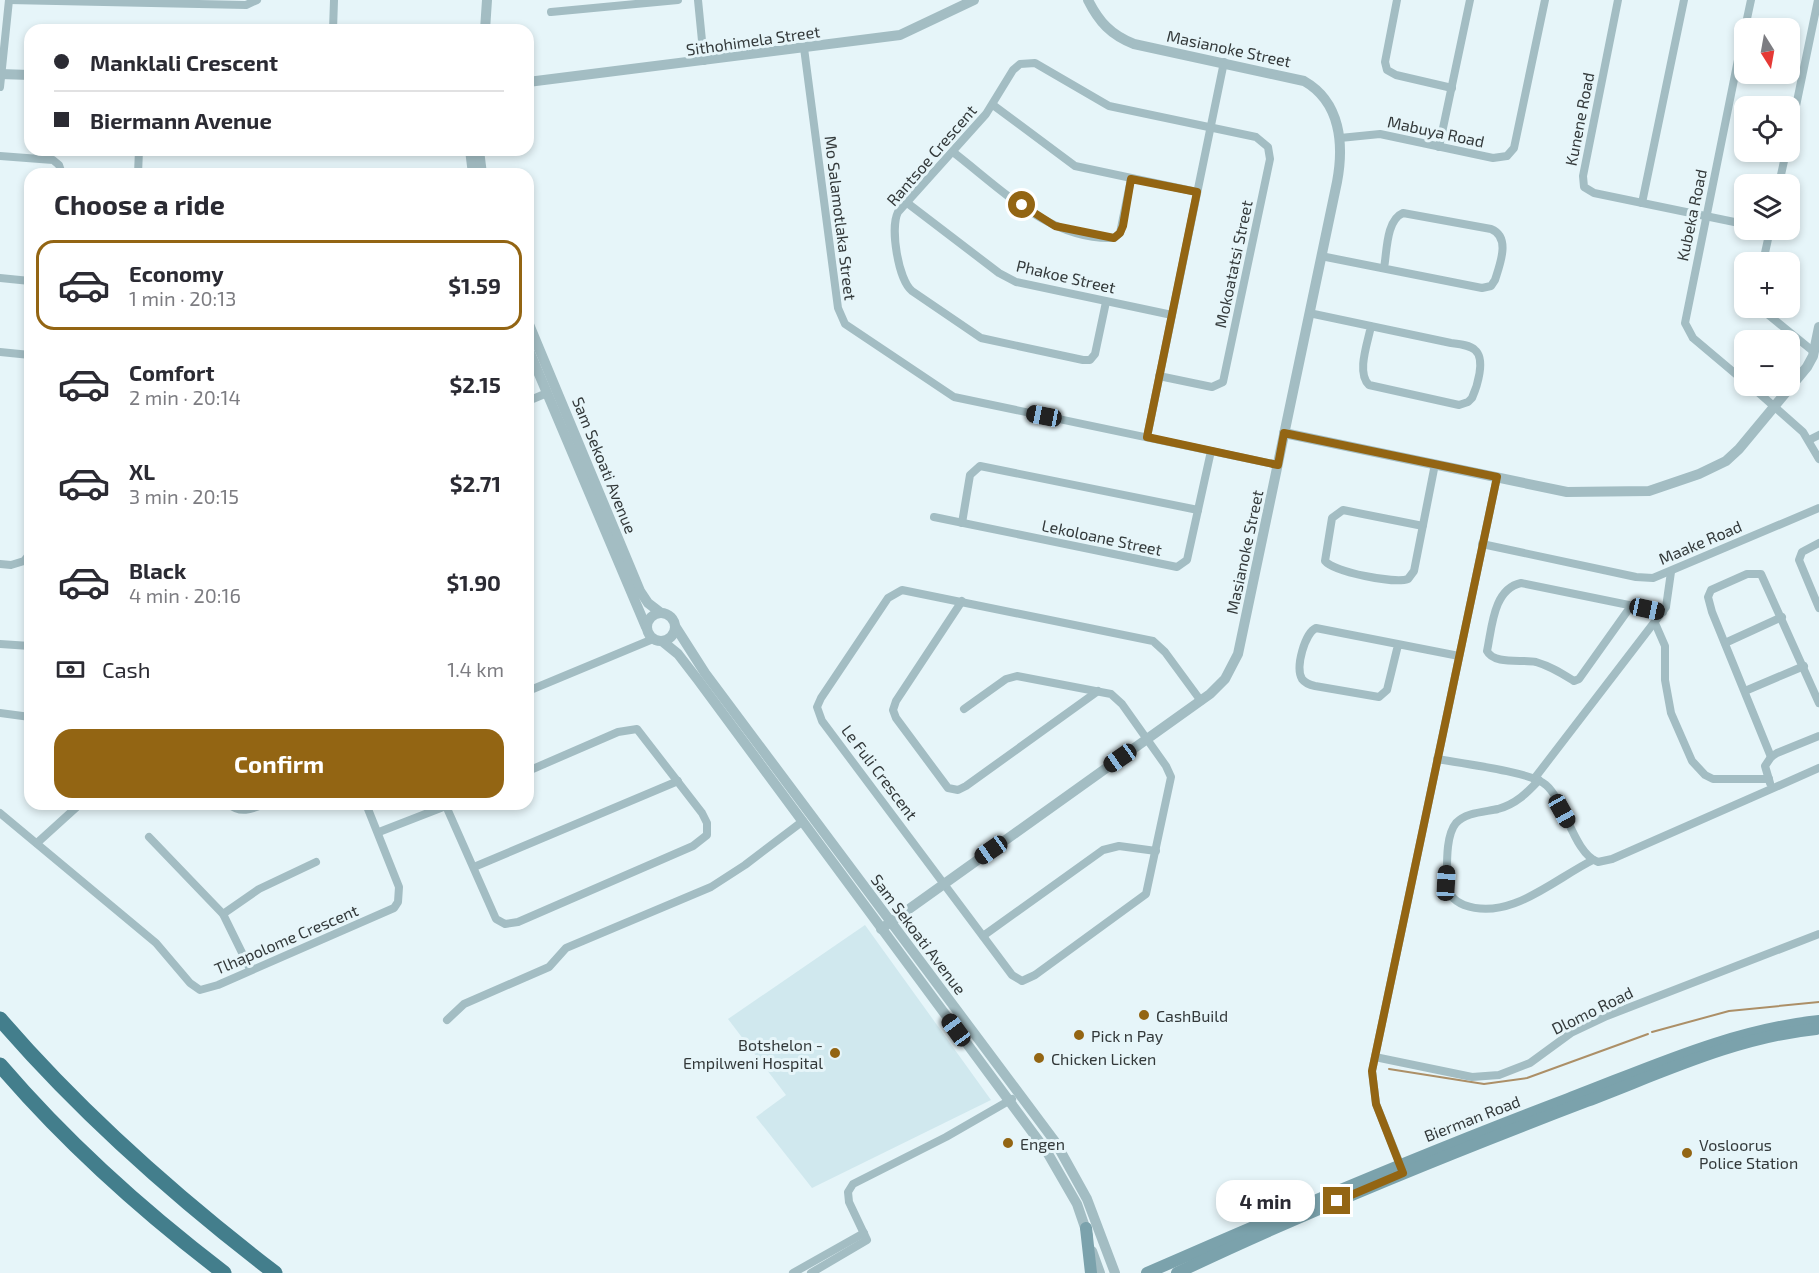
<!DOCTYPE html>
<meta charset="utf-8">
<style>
:root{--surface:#fff;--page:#f7f7f7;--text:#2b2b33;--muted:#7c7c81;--line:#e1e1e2;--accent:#936513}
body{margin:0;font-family:"Exo 2",sans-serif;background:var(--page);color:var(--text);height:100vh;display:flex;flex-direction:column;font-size:22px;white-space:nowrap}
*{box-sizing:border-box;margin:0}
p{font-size:20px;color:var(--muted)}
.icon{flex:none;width:33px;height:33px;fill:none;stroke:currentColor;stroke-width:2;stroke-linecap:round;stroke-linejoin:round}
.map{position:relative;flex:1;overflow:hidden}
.panel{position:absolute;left:24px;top:168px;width:510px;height:642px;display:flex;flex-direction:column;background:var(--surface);border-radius:18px;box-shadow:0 3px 9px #0003}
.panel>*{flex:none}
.guide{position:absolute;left:24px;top:24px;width:510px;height:132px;border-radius:18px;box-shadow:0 3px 9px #0003;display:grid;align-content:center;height:132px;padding:0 30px;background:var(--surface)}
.needle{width:39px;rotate:169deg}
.buttons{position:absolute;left:1734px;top:18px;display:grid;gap:12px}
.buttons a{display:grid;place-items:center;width:66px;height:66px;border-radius:12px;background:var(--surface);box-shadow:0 3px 9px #0003;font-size:30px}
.end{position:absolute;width:27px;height:27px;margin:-14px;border:8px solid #936513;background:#fff;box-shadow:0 0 0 3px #fff}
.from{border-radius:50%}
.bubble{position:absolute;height:42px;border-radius:18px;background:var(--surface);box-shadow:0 3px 9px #0003;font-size:20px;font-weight:700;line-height:42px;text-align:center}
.car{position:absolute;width:18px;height:36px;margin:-18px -9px;border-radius:8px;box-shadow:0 0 4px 2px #0007;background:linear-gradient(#222 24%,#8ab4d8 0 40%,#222 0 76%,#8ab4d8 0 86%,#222 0)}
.guide b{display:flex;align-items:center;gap:21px;height:57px;font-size:22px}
.guide b+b{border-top:2px solid var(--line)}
.guide i{width:15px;height:15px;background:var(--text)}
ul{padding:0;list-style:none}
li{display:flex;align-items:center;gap:18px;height:90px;margin:0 12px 9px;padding:0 18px;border:3px solid transparent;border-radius:18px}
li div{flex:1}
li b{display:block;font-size:22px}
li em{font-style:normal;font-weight:700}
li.active{border-color:var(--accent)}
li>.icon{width:54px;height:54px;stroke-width:1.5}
h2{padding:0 30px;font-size:27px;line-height:72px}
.pay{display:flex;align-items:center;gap:15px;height:66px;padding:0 30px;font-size:22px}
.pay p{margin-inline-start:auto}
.primary-button{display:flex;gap:12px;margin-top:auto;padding:12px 30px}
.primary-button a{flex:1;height:69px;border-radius:18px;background:var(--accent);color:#fff;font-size:24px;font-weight:700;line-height:69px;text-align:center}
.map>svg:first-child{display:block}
.built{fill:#d0e8ee}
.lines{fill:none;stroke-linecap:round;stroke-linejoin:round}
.stream{stroke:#ac8f67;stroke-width:2}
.minor{stroke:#a3bdc3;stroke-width:8}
.tertiary{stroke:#a3bdc3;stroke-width:10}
.secondary{stroke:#7ba2ac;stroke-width:12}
.motorway{stroke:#437e8c;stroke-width:15}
.route{stroke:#936513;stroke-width:8}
.poi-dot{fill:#936513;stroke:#e6f5f9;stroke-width:2}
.labels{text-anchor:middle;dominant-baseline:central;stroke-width:6;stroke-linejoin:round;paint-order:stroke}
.street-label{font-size:16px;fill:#33393a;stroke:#e6f5f9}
.poi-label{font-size:16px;fill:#33393a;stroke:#e6f5f9;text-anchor:start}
</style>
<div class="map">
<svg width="1819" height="1273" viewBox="0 0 1819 1273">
<rect width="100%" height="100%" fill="#e6f5f9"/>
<!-- built -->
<path class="built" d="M865 925 991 1100 812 1188 756 1117 786 1095 728 1019Z"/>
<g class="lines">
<!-- stream -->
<g class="stream">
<path d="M1652 1032 1729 1011 1819 1002"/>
<path d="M1389 1069 1484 1084 1527 1078 1648 1034"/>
</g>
<!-- minor -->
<g class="minor">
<path d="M9 0 246 5 257 0"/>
<path d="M698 0 704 61"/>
<path d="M1397 0 1385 62 1387 70 1396 75 1452 88"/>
<path d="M1618 0 1583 176 1584 187 1594 193 1744 224"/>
<path d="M551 12 678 0"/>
<path d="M1745 28 1751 0"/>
<path d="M333 30 334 0"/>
<path d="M1744 30 1685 323 1693 338 1744 381"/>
<path d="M804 48 838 308 845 324 954 397 1278 465"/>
<path d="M0 87 9 0"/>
<path d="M993 105 1075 166 1197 192"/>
<path d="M1790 135 1818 0"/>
<path d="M1340 138 1380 134 1493 158 1507 156 1514 148 1545 0"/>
<path d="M1439 147 1470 0"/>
<path d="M953 152C1000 188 1050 241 1114 238L1120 233 1131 179"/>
<path d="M0 156 53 160 59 165 62 174"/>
<path d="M138 174 139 150"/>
<path d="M1779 184 1786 152"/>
<path d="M906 202 999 273 1016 282 1172 315"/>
<path d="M1642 203 1684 0"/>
<path d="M1321 256 1482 288 1491 286 1495 280C1500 264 1511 237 1491 229L1403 213C1386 220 1387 252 1384 268"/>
<path d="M1763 262 1770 230"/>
<path d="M0 278 30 281"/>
<path d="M1106 302 1095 354 1090 360H1083L981 338 912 291C898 279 890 228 898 212L986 114 1013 70 1020 64 1035 63 1109 106 1256 137 1268 147 1270 159 1223 382 1212 387 1159 376"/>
<path d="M1760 308 1814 352"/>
<path d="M1309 313 1451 343C1459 344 1470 345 1475 350 1486 359 1477 387 1472 398L1468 402 1459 405 1369 385C1356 373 1368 342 1371 326"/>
<path d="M0 352 30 355"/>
<path d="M1751 386 1803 432 1819 459"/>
<path d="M528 401 547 393"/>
<path d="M1147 437 1224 62"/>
<path d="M1809 440 1819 435"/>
<path d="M934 517 1177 567 1187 560 1211 451"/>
<path d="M962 523 970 475 980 466 1198 510"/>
<path d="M1423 526 1343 510 1332 518 1325 561C1334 572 1395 584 1408 579L1414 571 1435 464"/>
<path d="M1819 543 1802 552 1799 560 1819 608"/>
<path d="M1482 544 1636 577 1653 578 1819 508"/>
<path d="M0 564 11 565 24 561 28 556 30 531"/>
<path d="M962 601 896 701 893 710 896 718 948 788 958 790 966 786 1098 691"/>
<path d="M1631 606 1579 679 1574 681C1561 673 1550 666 1536 662 1522 659 1494 665 1487 651 1492 628 1493 589 1521 583L1663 612"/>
<path d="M1655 623 1665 646V680L1671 713 1692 761 1705 775 1713 779H1769"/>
<path d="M1725 643 1782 617"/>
<path d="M0 644 30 646"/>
<path d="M1398 645 1387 690 1379 697 1315 686C1310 685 1305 683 1302 679 1295 667 1305 633 1316 628L1459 656"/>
<path d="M528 691 653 639"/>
<path d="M1745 691 1804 666"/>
<path d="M964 709 1006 679 1017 676 1111 694 1122 704 1166 766 1171 777 1146 894 1035 975 1022 981 1012 975 822 721 817 707 821 698 888 598 902 590 1153 641 1165 652 1201 701"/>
<path d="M0 713 30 717"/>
<path d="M1771 757 1712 612 1708 597 1711 590 1747 574H1761L1819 703"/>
<path d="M1437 759C1459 763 1532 772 1546 785 1565 801 1574 854 1598 862L1612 859 1819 768"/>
<path d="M1534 779 1666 607 1671 572"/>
<path d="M1539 780C1527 793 1516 804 1498 809 1485 812 1466 812 1456 823 1446 835 1447 862 1447 877 1446 890 1451 900 1464 905 1510 922 1554 879 1593 860"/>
<path d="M1770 783 1765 766 1771 757 1777 753 1819 736"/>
<path d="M229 804C240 814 252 809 265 804"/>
<path d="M446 806 496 919 505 924 518 922 693 846 707 835V823L702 813 637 729 618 732 528 771"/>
<path d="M0 813 156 943 190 983 200 990 218 985 394 908 398 902 399 887 366 804"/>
<path d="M379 832 451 804"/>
<path d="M149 837 223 914 250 969"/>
<path d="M37 843 80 804"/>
<path d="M474 867 678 781"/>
<path d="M223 914 259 889 316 862"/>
<path d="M983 936 1103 850 1119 846 1156 851"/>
<path d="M447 1020 464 1004 549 967 566 948 711 887 745 865 803 821"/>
<path d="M1375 1057 1472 1077 1499 1075 1530 1063 1571 1033 1607 1016 1819 934"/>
<path d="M1402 1169 1376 1104 1372 1071 1497 477"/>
<path d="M793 1273 864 1233"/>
<path d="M811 1273 867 1240 849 1202 848 1192 853 1184 946 1137 1012 1099"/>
</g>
<!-- tertiary -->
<g class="tertiary">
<path d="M485 30 487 0"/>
<path d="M0 74 30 75"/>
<path d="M528 82 900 35 974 0"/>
<path d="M470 150 473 174"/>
<path d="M479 150 482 174"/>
<path d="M528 322 640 591 648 603 661 613"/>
<path d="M528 348 646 627"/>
<path d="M1284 433 1567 492 1649 491 1699 474 1726 461 1739 449 1807 367 1813 356 1819 327"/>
<circle cx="661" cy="627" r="14"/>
<path d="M675 626 705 673 1056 1143 1087 1199 1115 1273"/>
<path d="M662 641 678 654 698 680 1047 1152 1077 1204 1088 1236"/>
<path d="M881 929 1210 694 1225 679 1238 654 1337 182C1344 145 1341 102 1304 81L1134 44C1111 35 1099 22 1088 0"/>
<path d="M1092 1251 1100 1273"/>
</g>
<!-- secondary -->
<g class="secondary">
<path d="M1086 1228 1091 1273"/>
<path d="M1147 1273C1286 1212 1425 1153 1568 1099 1650 1068 1731 1030 1819 1021"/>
<path d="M1177 1273C1311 1209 1448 1154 1587 1101 1661 1073 1736 1037 1816 1029"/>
</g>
<!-- motorway -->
<g class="motorway">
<path d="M0 1019C82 1114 176 1197 275 1273"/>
<path d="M0 1065C66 1142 144 1212 224 1273"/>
</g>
</g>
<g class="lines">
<!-- route -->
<path class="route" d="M1022 205 1055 226 1114 238 1120 233 1123 226 1131 179 1197 192 1147 437 1278 465 1284 433 1497 477 1372 1071 1376 1104 1403 1173 1337 1201"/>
</g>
<!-- markers -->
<g class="poi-dot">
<circle cx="1144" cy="1015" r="6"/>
<circle cx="1079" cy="1035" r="6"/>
<circle cx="835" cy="1053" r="6"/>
<circle cx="1039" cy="1058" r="6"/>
<circle cx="1008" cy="1143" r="6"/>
<circle cx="1687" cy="1153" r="6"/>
</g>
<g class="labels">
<!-- street labels -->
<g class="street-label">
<text transform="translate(753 40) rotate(-8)">Sithohimela Street</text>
<text transform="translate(1229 48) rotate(12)">Masianoke Street</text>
<text transform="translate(1579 119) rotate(-79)">Kunene Road</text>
<text transform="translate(1436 131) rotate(12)">Mabuya Road</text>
<text transform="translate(931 155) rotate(-49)">Rantsoe Crescent</text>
<text transform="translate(1691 215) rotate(-78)">Kubeka Road</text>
<text transform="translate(841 218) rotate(83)">Mo Salamotlaka Street</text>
<text transform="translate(1233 264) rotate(-78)">Mokoatatsi Street</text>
<text transform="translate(1066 276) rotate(13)">Phakoe Street</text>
<text transform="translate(605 465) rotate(68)">Sam Sekoati Avenue</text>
<text transform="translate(1102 537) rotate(12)">Lekoloane Street</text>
<text transform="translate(1700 542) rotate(-23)">Maake Road</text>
<text transform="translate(1244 552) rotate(-78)">Masianoke Street</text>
<text transform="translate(880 772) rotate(53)">Le Fuli Crescent</text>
<text transform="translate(919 934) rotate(53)">Sam Sekoati Avenue</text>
<text transform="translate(286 939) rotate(-23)">Tlhapolome Crescent</text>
<text transform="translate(1592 1010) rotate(-26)">Dlomo Road</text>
<text transform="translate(1472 1118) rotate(-21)">Bierman Road</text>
</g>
<!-- poi labels -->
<g class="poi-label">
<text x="1156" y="1015">CashBuild</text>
<text x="1091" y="1035">Pick n Pay</text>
<text x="823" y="1044" text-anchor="end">Botshelon -<tspan x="823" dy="18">Empilweni Hospital</tspan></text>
<text x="1051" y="1058">Chicken Licken</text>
<text x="1020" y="1143">Engen</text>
<text x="1699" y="1144">Vosloorus<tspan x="1699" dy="18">Police Station</tspan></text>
</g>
</g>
</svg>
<div class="buttons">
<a><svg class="needle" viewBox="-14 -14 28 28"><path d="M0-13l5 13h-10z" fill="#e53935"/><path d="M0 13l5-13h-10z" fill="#7c7c81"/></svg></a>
<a><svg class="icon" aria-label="locate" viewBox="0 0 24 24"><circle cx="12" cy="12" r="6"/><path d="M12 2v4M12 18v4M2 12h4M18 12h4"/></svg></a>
<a><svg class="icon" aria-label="layers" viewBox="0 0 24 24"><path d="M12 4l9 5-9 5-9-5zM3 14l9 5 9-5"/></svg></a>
<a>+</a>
<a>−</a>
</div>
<i class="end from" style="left:1022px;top:205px"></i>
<i class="end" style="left:1337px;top:1201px"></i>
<div class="bubble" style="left:1216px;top:1180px;width:99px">4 min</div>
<i class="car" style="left:1044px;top:416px;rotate:281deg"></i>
<i class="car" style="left:1647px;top:609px;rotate:102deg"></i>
<i class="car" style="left:1120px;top:758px;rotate:235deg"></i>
<i class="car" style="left:1562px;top:811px;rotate:151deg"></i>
<i class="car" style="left:991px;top:850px;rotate:235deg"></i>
<i class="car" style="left:1446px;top:883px;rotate:3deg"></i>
<i class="car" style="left:956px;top:1030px;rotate:324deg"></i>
<div class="guide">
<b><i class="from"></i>Manklali Crescent</b>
<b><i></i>Biermann Avenue</b>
</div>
<section class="panel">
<h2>Choose a ride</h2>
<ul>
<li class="active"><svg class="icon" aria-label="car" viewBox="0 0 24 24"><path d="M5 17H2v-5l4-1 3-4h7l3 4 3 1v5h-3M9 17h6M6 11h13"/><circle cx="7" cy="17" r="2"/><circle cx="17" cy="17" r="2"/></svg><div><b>Economy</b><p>1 min · 20:13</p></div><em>$1.59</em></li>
<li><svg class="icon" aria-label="car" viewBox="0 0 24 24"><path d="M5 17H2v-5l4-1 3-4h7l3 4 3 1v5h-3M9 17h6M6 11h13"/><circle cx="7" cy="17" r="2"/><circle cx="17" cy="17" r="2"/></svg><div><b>Comfort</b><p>2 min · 20:14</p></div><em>$2.15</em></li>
<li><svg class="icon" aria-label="car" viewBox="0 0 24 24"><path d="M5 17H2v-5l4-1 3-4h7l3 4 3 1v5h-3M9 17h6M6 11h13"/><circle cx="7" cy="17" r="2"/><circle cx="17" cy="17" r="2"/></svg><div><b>XL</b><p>3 min · 20:15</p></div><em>$2.71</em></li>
<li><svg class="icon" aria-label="car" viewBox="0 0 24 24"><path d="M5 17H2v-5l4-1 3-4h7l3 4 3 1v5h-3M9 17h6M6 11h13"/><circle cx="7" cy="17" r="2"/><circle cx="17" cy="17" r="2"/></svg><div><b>Black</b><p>4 min · 20:16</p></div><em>$1.90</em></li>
</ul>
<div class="pay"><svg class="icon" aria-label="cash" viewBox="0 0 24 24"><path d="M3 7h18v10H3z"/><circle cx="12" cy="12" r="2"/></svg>Cash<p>1.4 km</p></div>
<div class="primary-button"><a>Confirm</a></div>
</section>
</div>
